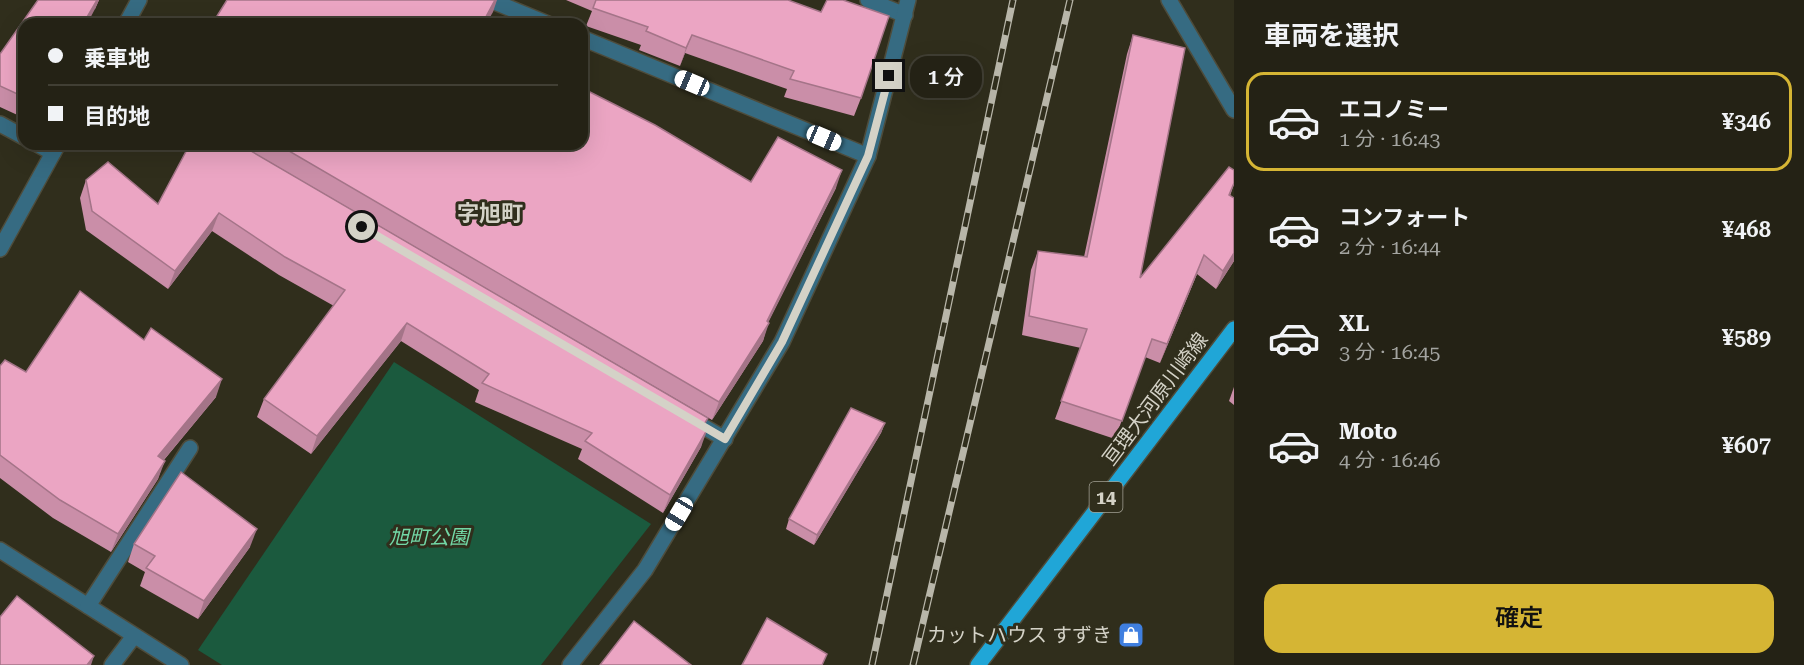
<!DOCTYPE html>
<html lang="ja">
<meta charset="utf-8">
<style>
:root{--surface:#242215;--page:#2c2a1e;--text:#f1f3f6;--muted:#a3a4a0;--line:#413f34;--accent:#d5b534}
body{margin:0;font-family:"Roboto Serif","Noto Sans JP",serif;background:var(--page);color:var(--text);height:100vh;display:flex;flex-direction:column;font-size:22px;white-space:nowrap}
*{box-sizing:border-box;margin:0}
p{font-size:20px;color:var(--muted)}
.icon{flex:none;width:33px;height:33px;fill:none;stroke:currentColor;stroke-width:2;stroke-linecap:round;stroke-linejoin:round}
.map{position:relative;flex:1;overflow:hidden}
.drawer{display:flex;flex-direction:column;background:var(--surface);width:570px}
.drawer>*{flex:none}
.top-card{position:absolute;left:18px;top:18px;width:570px;height:132px;border-radius:18px;box-shadow:0 6px 24px #0002,0 0 0 2px var(--line);display:grid;align-content:center;height:132px;padding:0 30px;background:var(--surface)}
.end{position:absolute;width:27px;height:27px;margin:-14px;border:8px solid #d4d2c7;background:#111;box-shadow:0 0 0 3px #111}
.from{border-radius:50%}
.bubble{position:absolute;height:42px;border-radius:18px;background:var(--surface);box-shadow:0 6px 24px #0002,0 0 0 2px var(--line);font-size:20px;font-weight:600;line-height:42px;text-align:center}
.car{position:absolute;width:18px;height:36px;margin:-18px -9px;border-radius:8px;box-shadow:0 0 4px 2px #0007;background:linear-gradient(#fff 24%,#345 0 40%,#fff 0 76%,#345 0 86%,#fff 0)}
.top-card b{display:flex;align-items:center;gap:21px;height:57px;font-size:22px}
.top-card b+b{border-top:2px solid var(--line)}
.top-card i{width:15px;height:15px;background:var(--text)}
ul{padding:0;list-style:none}
li{display:flex;align-items:center;gap:18px;height:99px;margin:0 12px 9px;padding:0 18px;border:3px solid transparent;border-radius:18px}
li div{flex:1}
li b{display:block;font-size:22px}
li em{font-style:normal;font-weight:600}
li.on{border-color:var(--accent)}
li>.icon{width:54px;height:54px;stroke-width:1.5}
h2{padding:0 30px;font-size:27px;line-height:72px}
.primary-button{display:flex;gap:12px;margin-top:auto;padding:12px 30px}
.primary-button a{flex:1;height:69px;border-radius:18px;background:var(--accent);color:#111;font-size:24px;font-weight:600;line-height:69px;text-align:center}
main{display:flex;flex:1;min-height:0}
.map>svg:first-child{display:block}
.green{fill:#1b5a3e}
.lines{fill:none;stroke-linecap:round;stroke-linejoin:round}
.minor-casing{stroke:#4e4c3b;stroke-width:18}
.major-casing{stroke:#4e4c3b;stroke-width:18}
.minor{stroke:#366b82;stroke-width:15}
.major{stroke:#20a6d7;stroke-width:15}
.rail-casing{stroke:#b8b6a9;stroke-width:7}
.rail{stroke:#302e1c;stroke-width:4.5;stroke-dasharray:14;stroke-linecap:butt}
.wall{fill:#ca8ea8}
.shaded-wall{fill:#a47488}
.building{fill:#eba5c3;stroke:#a47488;stroke-width:1.5}
.route{stroke:#d4d2c7;stroke-width:8}
.labels{text-anchor:middle;dominant-baseline:central;stroke-width:6;stroke-linejoin:round;paint-order:stroke}
.shield{fill:#302e1c;stroke:#a3a194;stroke-width:1.5}
.shield-label{font-size:18px;font-weight:bold;fill:#d4d2c7}
.street-label{font-size:20px;fill:#d4d2c7;stroke:#302e1c}
.park-label{font-size:20px;font-style:italic;fill:#72d8a6;stroke:#302e1c}
.poi-label{font-size:20px;fill:#d4d2c7;stroke:#302e1c;text-anchor:end}
.quarter-label{font-size:22px;font-weight:bold;fill:#d4d2c7;stroke:#302e1c}
</style>
<main>
<div class="map">
<svg width="1234" height="665" viewBox="0 0 1234 665">
<rect width="100%" height="100%" fill="#302e1c"/>
<!-- green -->
<path class="green" d="M394 362 651 524 541 665H222L198 650Z"/>
<g class="lines">
<!-- minor casing -->
<g class="minor-casing">
<g id="minor">
<path d="M490 0 548 24"/>
<path d="M868 0 905 15"/>
<path d="M1169 0 1234 110"/>
<path d="M126 24 139 0"/>
<path d="M582 38 868 156"/>
<path d="M0 124 24 137"/>
<path d="M37 144 53 153"/>
<path d="M0 249 58 144"/>
<path d="M692 420 725 439"/>
<path d="M0 550 181 665"/>
<path d="M88 606 190 448"/>
<path d="M112 665 134 636"/>
<path d="M570 665 645 570 782 342 868 156 908 0"/>
</g>
</g>
<!-- major casing -->
<g class="major-casing">
<path id="major" d="M978 665 1234 329"/>
</g>
<!-- minor -->
<use href="#minor" class="minor"/>
<!-- major -->
<use href="#major" class="major"/>
<!-- rail casing -->
<g class="rail-casing">
<g id="rail">
<path d="M872 665 1013 0"/>
<path d="M913 665 1070 0"/>
</g>
</g>
<!-- rail -->
<use href="#rail" class="rail"/>
</g>
<!-- wall -->
<g class="wall">
<path d="M38 0H99L95 9 24 24V118L0 107V54Z"/>
<path d="M566 0H788L861 98 854 116 784 97 787 89 685 53 680 66 639 50 641 45 586 26 592 11Z"/>
<path d="M1133 35 1140 278 1234 170V184L1230 196 1234 198V261L1216 289 1197 274 1160 363 1145 357 1115 439 1055 419 1081 348 1022 335 1031 270 1038 251 1084 257 1127 54Z"/>
<path d="M190 144 705 427 701 447 663 513 578 459 582 449 475 402 479 390 401 341 311 454 257 417 264 399 334 306 279 275 212 231 168 289 86 230 80 198 86 180 158 204Z"/>
<path d="M239 144H582L751 182 836 188 768 322 763 341 712 420Z"/>
<path d="M0 366 26 372 216 397 164 460 158 479 111 552 53 518 0 478Z"/>
<path d="M1234 387V405L1229 401Z"/>
<path d="M885 423 881 433 814 545 786 529 789 519Z"/>
<path d="M134 544 250 547 198 619 140 586 145 572 128 562Z"/>
</g>
<!-- shaded-wall -->
<g class="shaded-wall">
<path d="M97 0H99L95 9 87 24H83Z"/>
<path d="M495 0H497L493 12 486 24H482Z"/>
<path d="M692 35 685 53 680 66 686 48Z"/>
<path d="M842 170 836 188 764 331 769 323 763 341 712 420 719 402 767 321Z"/>
<path d="M219 213 212 231 168 289 175 271Z"/>
<path d="M1234 253V261L1216 289 1223 271Z"/>
<path d="M1204 255 1197 274 1160 363 1167 344Z"/>
<path d="M407 323 401 341 311 454 317 436Z"/>
<path d="M222 379 216 397 152 474 158 456Z"/>
<path d="M885 423 881 433 814 545 817 535Z"/>
<path d="M708 428 701 447 663 513 670 495Z"/>
<path d="M165 461 158 479 111 552 118 534Z"/>
<path d="M257 529 250 547 198 619 204 601Z"/>
<path d="M94 656 91 665H87Z"/>
</g>
<!-- building -->
<g class="building">
<path d="M38 0H97L83 24H24V97L0 86V54Z"/>
<path d="M227 0H495L482 24H212Z"/>
<path d="M596 0H788L821 12 827 0H843L889 16 861 98 790 79 794 71 692 35 686 48 646 31 648 27 593 8Z"/>
<path d="M1133 35 1185 48 1140 278 1229 167 1234 170V183L1229 195 1234 198V253L1223 271 1204 255 1167 344 1152 339 1122 421 1061 401 1087 329 1029 316 1038 251 1087 257Z"/>
<path d="M582 88 655 125 751 182 778 137 842 170 767 321 769 323 719 402 277 144H582Z"/>
<path d="M190 144H239L708 418 703 426 708 428 670 495 585 441 592 433 482 383 489 374 407 323 317 436 264 399 345 290 285 257 219 213 175 271 92 211 86 180 108 162 158 204Z"/>
<path d="M80 291 144 340 151 328 222 379 158 456 165 461 118 534 60 500 0 455V366L5 360 26 372Z"/>
<path d="M851 408 885 423 817 535 789 519Z"/>
<path d="M181 472 257 529 204 601 146 568 155 556 134 544Z"/>
<path d="M17 596 94 656 87 665H0V617Z"/>
<path d="M767 618 827 654 822 665H742Z"/>
<path d="M634 621 691 665H600Z"/>
</g>
<g class="lines">
<!-- route -->
<path class="route" d="M362 227 725 439 782 342 868 156 889 76"/>
</g>
<!-- icons -->
<defs>
<g id="shop-square" transform="scale(1.35)"><rect x="-9" y="-9" width="18" height="18" rx="4" fill="#3f7fe0" stroke="#302e1c"/><path d="M-5-2.5h2.3a2.7 3.5 0 0 1 5.4 0H5L5.5 6h-11ZM-1.5-2.5h3a1.5 2.3 0 0 0-3 0Z" fill="#fff"/></g>
</defs>
<g fill-rule="evenodd">
<use href="#shop-square" x="1131" y="635"/>
</g>
<g class="labels">
<!-- shield labels -->
<rect class="shield" x="1089.5" y="482" width="33" height="30" rx="4.5"/>
<g class="shield-label">
<text x="1106" y="497">14</text>
</g>
<!-- street labels -->
<g class="street-label">
<text transform="translate(1155 399) rotate(-53)">亘理大河原川崎線</text>
</g>
<!-- park labels -->
<g class="park-label">
<text x="429" y="537">旭町公園</text>
</g>
<!-- poi labels -->
<g class="poi-label">
<text x="1112" y="635">カットハウス すずき</text>
</g>
<!-- quarter labels -->
<g class="quarter-label">
<text x="490" y="213">字旭町</text>
</g>
</g>
</svg>
<i class="end from" style="left:362px;top:227px"></i>
<i class="end" style="left:889px;top:76px"></i>
<div class="bubble" style="left:910px;top:56px;width:72px">1 分</div>
<i class="car" style="left:692px;top:83px;rotate:293deg"></i>
<i class="car" style="left:824px;top:138px;rotate:113deg"></i>
<i class="car" style="left:679px;top:514px;rotate:211deg"></i>
<div class="top-card">
<b><i class="from"></i>乗車地</b>
<b><i></i>目的地</b>
</div>
</div>
<section class="drawer">
<h2>車両を選択</h2>
<ul>
<li class="on"><svg class="icon" aria-label="car" viewBox="0 0 24 24"><path d="M5 17H2v-5l4-1 3-4h7l3 4 3 1v5h-3M9 17h6M6 11h13"/><circle cx="7" cy="17" r="2"/><circle cx="17" cy="17" r="2"/></svg><div><b>エコノミー</b><p>1 分 · 16:43</p></div><em>¥346</em></li>
<li><svg class="icon" aria-label="car" viewBox="0 0 24 24"><path d="M5 17H2v-5l4-1 3-4h7l3 4 3 1v5h-3M9 17h6M6 11h13"/><circle cx="7" cy="17" r="2"/><circle cx="17" cy="17" r="2"/></svg><div><b>コンフォート</b><p>2 分 · 16:44</p></div><em>¥468</em></li>
<li><svg class="icon" aria-label="car" viewBox="0 0 24 24"><path d="M5 17H2v-5l4-1 3-4h7l3 4 3 1v5h-3M9 17h6M6 11h13"/><circle cx="7" cy="17" r="2"/><circle cx="17" cy="17" r="2"/></svg><div><b>XL</b><p>3 分 · 16:45</p></div><em>¥589</em></li>
<li><svg class="icon" aria-label="car" viewBox="0 0 24 24"><path d="M5 17H2v-5l4-1 3-4h7l3 4 3 1v5h-3M9 17h6M6 11h13"/><circle cx="7" cy="17" r="2"/><circle cx="17" cy="17" r="2"/></svg><div><b>Moto</b><p>4 分 · 16:46</p></div><em>¥607</em></li>
</ul>
<div class="primary-button"><a>確定</a></div>
</section>
</main>
